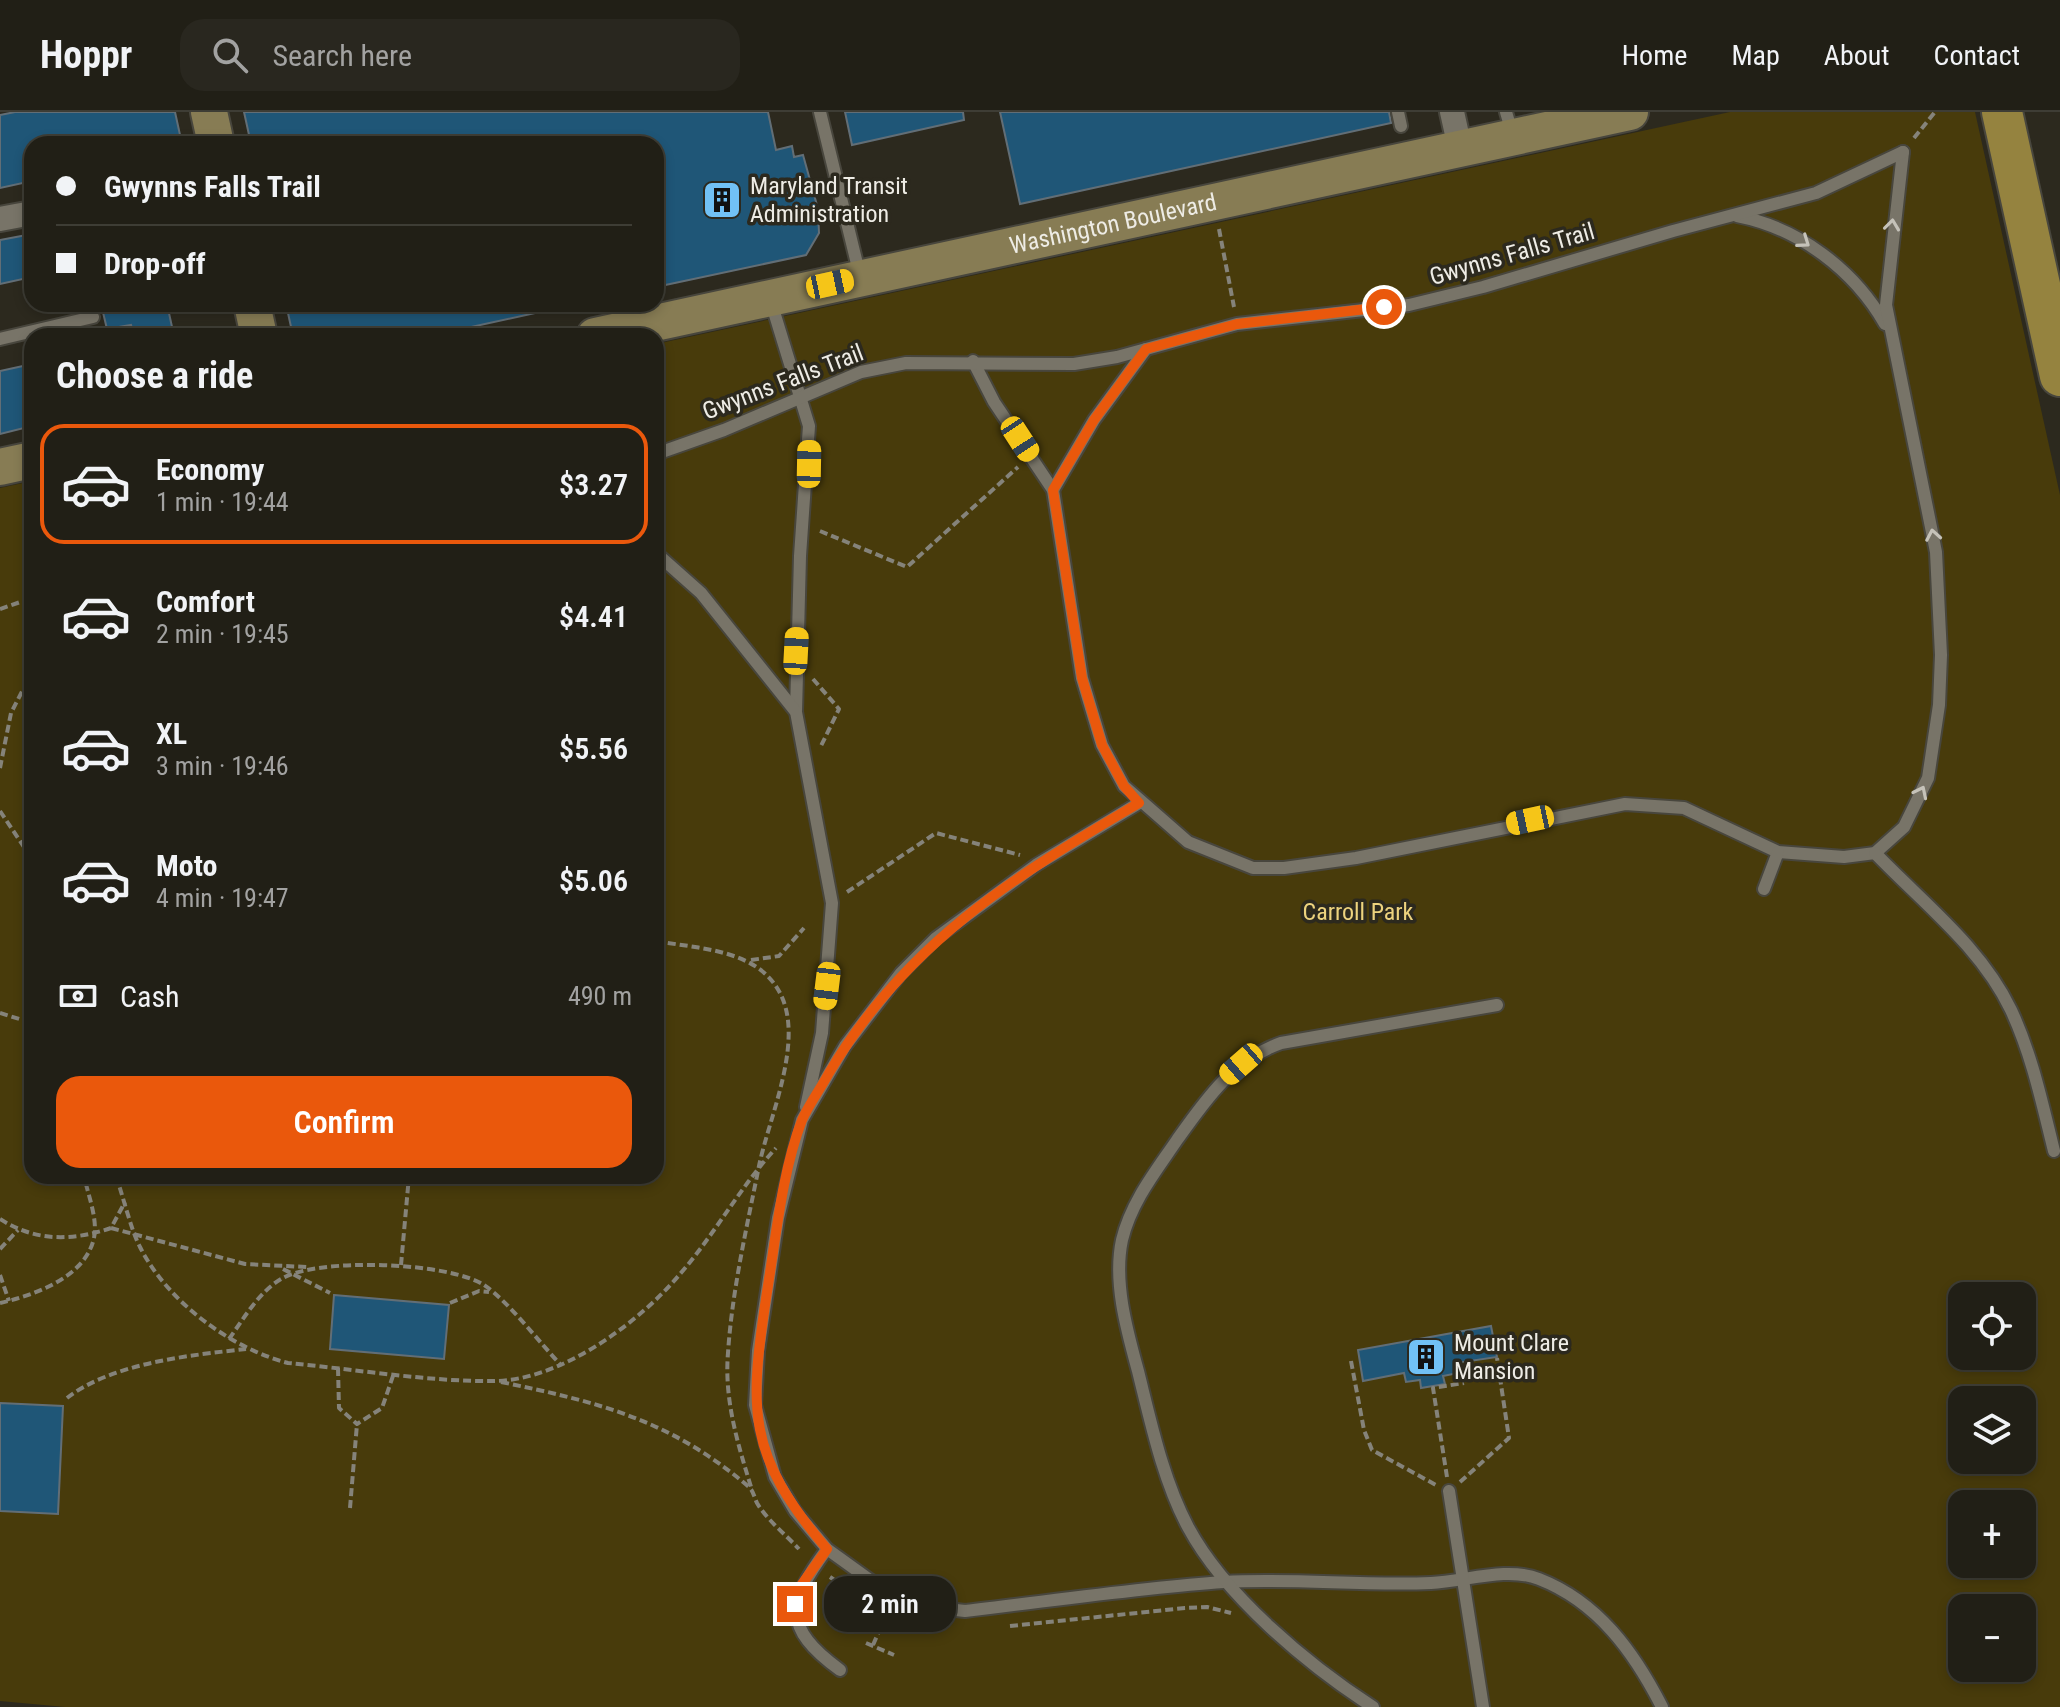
<!DOCTYPE html>
<meta charset="utf-8">
<style>
:root{--surface:#211f16;--page:#29271f;--text:#f1f3f6;--muted:#a2a2a1;--line:#3e3d35;--accent:#ea580c}
body{margin:0;font-family:"Roboto Condensed",sans-serif;background:var(--page);color:var(--text);height:100vh;display:flex;flex-direction:column;font-size:30px;white-space:nowrap}
*{box-sizing:border-box;margin:0}
p{font-size:26px;color:var(--muted)}
.icon{flex:none;width:44px;height:44px;fill:none;stroke:currentColor;stroke-width:2;stroke-linecap:round;stroke-linejoin:round}
.map{position:relative;flex:1;overflow:hidden}
.panel{position:absolute;left:24px;top:216px;width:640px;height:856px;display:flex;flex-direction:column;background:var(--surface);border-radius:24px;box-shadow:0 4px 12px #0003,0 0 0 2px var(--line)}
.panel>*{flex:none}
.banner{position:absolute;left:24px;top:24px;width:640px;height:176px;border-radius:24px;box-shadow:0 4px 12px #0003,0 0 0 2px var(--line);display:grid;align-content:center;height:176px;padding:0 32px;background:var(--surface)}
.fabs{position:absolute;left:1948px;top:1170px;display:grid;gap:16px}
.fabs a{display:grid;place-items:center;width:88px;height:88px;border-radius:16px;background:var(--surface);box-shadow:0 4px 12px #0003,0 0 0 2px var(--line);font-size:40px}
.end{position:absolute;width:36px;height:36px;margin:-18px;border:10px solid #ea580c;background:#fff;box-shadow:0 0 0 4px #fff}
.from{border-radius:50%}
.bubble{position:absolute;height:56px;border-radius:24px;background:var(--surface);box-shadow:0 4px 12px #0003,0 0 0 2px var(--line);font-size:26px;font-weight:600;line-height:56px;text-align:center}
.car{position:absolute;width:24px;height:48px;margin:-24px -12px;border-radius:10px;box-shadow:0 0 6px 2px #0007;background:linear-gradient(#f5c518 24%,#345 0 40%,#f5c518 0 76%,#345 0 86%,#f5c518 0)}
.banner b{display:flex;align-items:center;gap:28px;height:76px;font-size:30px}
.banner b+b{border-top:2px solid var(--line)}
.banner i{width:20px;height:20px;background:var(--text)}
ul{padding:0;list-style:none}
li{display:flex;align-items:center;gap:24px;height:120px;margin:0 16px 12px;padding:0 16px;border:4px solid transparent;border-radius:24px}
li div{flex:1}
li b{display:block;font-size:30px}
li em{font-style:normal;font-weight:600}
li.current{border-color:var(--accent)}
li>.icon{width:72px;height:72px;stroke-width:1.5}
h2{padding:0 32px;font-size:36px;line-height:96px}
.pay{display:flex;align-items:center;gap:20px;height:88px;padding:0 32px;font-size:30px}
.pay p{margin-inline-start:auto}
.action{display:flex;gap:16px;margin-top:auto;padding:16px 32px}
.action a{flex:1;height:92px;border-radius:24px;background:var(--accent);color:#fff;font-size:32px;font-weight:600;line-height:92px;text-align:center}
header{display:flex;align-items:center;gap:48px;box-sizing:border-box;height:112px;padding:0 40px;background:var(--surface);border-bottom:2px solid var(--line)}
header strong{font-size:38px}
nav{display:flex;gap:44px;margin-inline-start:auto;font-size:28px}
.search{width:560px;height:72px;background:var(--page);display:flex;align-items:center;gap:20px;box-sizing:border-box;padding:0 28px;border-radius:24px;color:var(--muted);font-size:30px}
.map>svg:first-child{display:block}
.green{fill:#483b0b;fill-rule:evenodd}
.building{fill:#1f5677;stroke:#626e76;stroke-width:2}
.lines{fill:none;stroke-linecap:round;stroke-linejoin:round}
.lane-casing{stroke:#48463d;stroke-width:16}
.street-casing{stroke:#48463d;stroke-width:28}
.secondary-casing{stroke:#48463d;stroke-width:40}
.primary-casing{stroke:#48463d;stroke-width:44}
.path{stroke:#85837a;stroke-width:4;stroke-dasharray:8 4;stroke-linecap:butt}
.lane{stroke:#787468;stroke-width:12}
.street{stroke:#787468;stroke-width:24}
.secondary{stroke:#877c54;stroke-width:36}
.primary{stroke:#95833f;stroke-width:40}
.oneway{stroke:#c5c2b9}
.route{stroke:#ea580c;stroke-width:10}
.labels{text-anchor:middle;dominant-baseline:central;stroke-width:7;stroke-linejoin:round;paint-order:stroke}
.poi-label{font-size:24px;fill:#eeece5;stroke:#2c291e;text-anchor:start}
.street-label{font-size:24px;fill:#eeece5;stroke:#2c291e}
.park-label{font-size:24px;fill:#edd37e;stroke:#2c291e}
</style>
<header>
<strong>Hoppr</strong>
<div class="search"><svg class="icon" aria-label="search" viewBox="0 0 24 24"><circle cx="10" cy="10" r="6"/><path d="M15 15l6 6"/></svg>Search here</div>
<nav><a>Home</a><a>Map</a><a>About</a><a>Contact</a></nav>
</header>
<div class="map">
<svg width="2060" height="1595" viewBox="0 0 2060 1595">
<rect width="100%" height="100%" fill="#2c291e"/>
<!-- green -->
<path class="green" d="M1730 0H1975L2060 383V1595H65L0 1589V376L32 369V1064H656V232ZM1962 1184H2022V1244H1962ZM1962 1288H2022V1348H1962ZM1962 1392H2022V1452H1962ZM1962 1496H2022V1556H1962Z"/>
<!-- building -->
<g class="building">
<path d="M15 0H175L182 32H32V69L0 76V3Z"/>
<path d="M244 0H768L776 38 792 34 794 45 803 43 818 97 819 121 806 143 656 175V32H251Z"/>
<path d="M845 0H963L964 8 852 33Z"/>
<path d="M1000 0H1389L1391 11 1020 92Z"/>
<path d="M32 122V165L0 172V128Z"/>
<path d="M101 192H167L174 224H134L131 213 107 217Z"/>
<path d="M286 192H540V200L430 224H293Z"/>
<path d="M32 252V314L0 322V259Z"/>
<path d="M334 1183 449 1193 444 1247 330 1237Z"/>
<path d="M1491 1214 1497 1245 1456 1251 1458 1261 1443 1264 1445 1272 1421 1276 1420 1268 1406 1270 1404 1261 1363 1269 1358 1238Z"/>
<path d="M0 1291 63 1294 58 1402 0 1399Z"/>
</g>
<g class="lines">
<!-- lane casing -->
<g class="lane-casing">
<g id="lane">
<path d="M820 0 860 164"/>
<path d="M1398 0 1401 14"/>
<path d="M1506 0 1513 24"/>
<path d="M1737 104C1799 116 1854 158 1885 212"/>
<path d="M771 190 809 314 800 444 796 600"/>
<path d="M0 227 93 205"/>
<path d="M973 249 994 290 1053 378 1082 566 1102 633 1124 674 1188 730 1253 756H1284L1356 746 1625 692 1684 696 1778 740 1844 745 1875 741 1904 715 1928 666 1939 593 1941 543 1936 440 1886 193 1903 40"/>
<path d="M656 342 724 318 861 260 906 251 1074 252 1117 245 1237 212 1409 193 1483 175 1673 119 1816 81 1903 40"/>
<path d="M1053 378 1094 308 1146 237"/>
<path d="M656 441 701 481 796 600 832 791 822 921 806 995"/>
<path d="M1139 691 1036 753 936 826 901 861 845 934 802 1008 778 1106 758 1239 755 1293 775 1365 795 1399 827 1437 870 1468 902 1486 929 1495 965 1499C1051 1489 1138 1476 1224 1470 1293 1466 1362 1474 1431 1471 1464 1470 1506 1454 1539 1467 1598 1490 1634 1540 1662 1595"/>
<path d="M1875 741C1923 791 1981 835 2011 898 2032 943 2042 991 2054 1039"/>
<path d="M1764 777 1778 740"/>
<path d="M1449 1379 1483 1595"/>
<path d="M827 1437C788 1490 781 1515 840 1558"/>
<path d="M1373 1595C1308 1553 1225 1484 1188 1415 1163 1368 1151 1311 1138 1259 1127 1219 1113 1170 1122 1128 1131 1090 1156 1059 1177 1028 1206 987 1233 948 1281 931L1497 893"/>
</g>
</g>
<!-- street casing -->
<g class="street-casing">
<g id="street">
<path d="M1452 0 1460 36"/>
<path d="M0 107 32 101"/>
</g>
</g>
<!-- secondary casing -->
<g class="secondary-casing">
<g id="secondary">
<path d="M209 0 216 32"/>
<path d="M252 192 259 224"/>
<path id="s1" d="M595 224 1630 0"/>
<path d="M0 355 32 348"/>
</g>
</g>
<!-- primary casing -->
<g class="primary-casing">
<path id="primary" d="M2002 0 2060 264"/>
</g>
<!-- path -->
<g class="path">
<path d="M1914 26 1935 0"/>
<path d="M1219 117 1234 195"/>
<path d="M820 419 907 455 1018 355"/>
<path d="M0 497 32 486"/>
<path d="M813 567 839 597 820 636"/>
<path d="M0 656 11 601 32 560"/>
<path d="M0 699 32 747"/>
<path d="M847 780 936 721 1020 743"/>
<path d="M656 829C700 837 757 837 780 881 805 929 769 1005 759 1054 747 1114 732 1179 728 1241 724 1288 738 1333 752 1378"/>
<path d="M751 848 779 844 804 816"/>
<path d="M0 901 32 911"/>
<path d="M116 1064C123 1084 131 1118 140 1135 167 1189 230 1236 288 1251 354 1257 429 1270 495 1269 561 1268 639 1211 680 1162 715 1122 740 1075 776 1036"/>
<path d="M0 1107C36 1130 72 1129 111 1116L125 1090"/>
<path d="M111 1116 245 1152 307 1155"/>
<path d="M0 1137 18 1118"/>
<path d="M401 1153 409 1064"/>
<path d="M283 1157 330 1181"/>
<path d="M0 1163 9 1189"/>
<path d="M0 1191C34 1183 85 1166 94 1126 98 1107 88 1083 84 1064"/>
<path d="M450 1191 479 1179 489 1180"/>
<path d="M229 1227C244 1206 259 1180 281 1167 318 1145 448 1150 484 1173 507 1188 540 1231 560 1252"/>
<path d="M1351 1249 1364 1318 1372 1338 1436 1373"/>
<path d="M338 1256 339 1296 357 1312 382 1296 394 1261"/>
<path d="M501 1270C598 1290 671 1308 749 1375 754 1380 754 1385 757 1391 767 1408 786 1423 799 1437"/>
<path d="M67 1286C112 1251 191 1243 246 1237"/>
<path d="M1447 1365 1433 1276 1464 1271"/>
<path d="M1460 1370 1509 1326 1497 1246"/>
<path d="M350 1396 357 1312"/>
<path d="M830 1465 858 1484"/>
<path d="M1010 1514 1185 1496 1207 1495 1231 1501"/>
<path d="M866 1531 894 1543"/>
<path d="M873 1533 888 1499"/>
</g>
<!-- lane -->
<use href="#lane" class="lane"/>
<!-- street -->
<use href="#street" class="street"/>
<!-- secondary -->
<use href="#secondary" class="secondary"/>
<!-- primary -->
<use href="#primary" class="primary"/>
</g>
<!-- one-way arrows -->
<defs><path id="oneway-chevron" d="M-2-3.5L2.5 0L-2 3.5" fill="none" stroke-width="1.6" stroke-linecap="round" stroke-linejoin="round" transform="scale(2)"/></defs>
<g class="oneway">
<use href="#oneway-chevron" transform="translate(1892 113) rotate(-83)"/>
<use href="#oneway-chevron" transform="translate(1804 130) rotate(35)"/>
<use href="#oneway-chevron" transform="translate(1933 423) rotate(-100)"/>
<use href="#oneway-chevron" transform="translate(1921 680) rotate(-64)"/>
</g>
<g class="lines">
<!-- route -->
<path class="route" d="M795 1492 800 1475 827 1437C746 1342 749 1298 767 1180 776 1125 782 1060 802 1008 809 992 821 976 829 961 905 832 1013 765 1139 691L1124 674 1102 633 1082 566 1053 378 1094 308 1146 237 1237 212 1384 195"/>
</g>
<!-- icons -->
<defs>
<g id="building-square" transform="scale(2)"><rect x="-9" y="-9" width="18" height="18" rx="4" fill="#71c1f5" stroke="#2c291e"/><path d="M-4-6H4V6H1V3H-1V6H-4ZM-2.5-4.3h1.7v1.8h-1.7ZM.8-4.3h1.7v1.8H.8ZM-2.5-1h1.7V.8h-1.7ZM.8-1h1.7V.8H.8Z" fill="#111"/></g>
</defs>
<g fill-rule="evenodd">
<use href="#building-square" x="722" y="88"/>
<use href="#building-square" x="1426" y="1245"/>
</g>
<g class="labels">
<!-- poi labels -->
<g class="poi-label">
<text x="750" y="74">Maryland Transit<tspan x="750" dy="28">Administration</tspan></text>
<text x="1454" y="1231">Mount Clare<tspan x="1454" dy="28">Mansion</tspan></text>
</g>
<!-- street labels -->
<g class="street-label">
<text stroke="none"><textPath href="#s1" startOffset="530">Washington Boulevard</textPath></text>
<text transform="translate(1512 142) rotate(-16)">Gwynns Falls Trail</text>
<text transform="translate(783 270) rotate(-21)">Gwynns Falls Trail</text>
</g>
<!-- park labels -->
<g class="park-label">
<text x="1358" y="800">Carroll Park</text>
</g>
</g>
</svg>
<div class="fabs">
<a><svg class="icon" aria-label="locate" viewBox="0 0 24 24"><circle cx="12" cy="12" r="6"/><path d="M12 2v4M12 18v4M2 12h4M18 12h4"/></svg></a>
<a><svg class="icon" aria-label="layers" viewBox="0 0 24 24"><path d="M12 4l9 5-9 5-9-5zM3 14l9 5 9-5"/></svg></a>
<a>+</a>
<a>−</a>
</div>
<i class="end from" style="left:1384px;top:195px"></i>
<i class="end" style="left:795px;top:1492px"></i>
<div class="bubble" style="left:824px;top:1464px;width:132px">2 min</div>
<i class="car" style="left:830px;top:172px;rotate:78deg"></i>
<i class="car" style="left:1020px;top:327px;rotate:147deg"></i>
<i class="car" style="left:809px;top:352px;rotate:1deg"></i>
<i class="car" style="left:796px;top:539px;rotate:3deg"></i>
<i class="car" style="left:1530px;top:708px;rotate:258deg"></i>
<i class="car" style="left:827px;top:874px;rotate:187deg"></i>
<i class="car" style="left:1241px;top:952px;rotate:229deg"></i>
<div class="banner">
<b><i class="from"></i>Gwynns Falls Trail</b>
<b><i></i>Drop-off</b>
</div>
<section class="panel">
<h2>Choose a ride</h2>
<ul>
<li class="current"><svg class="icon" aria-label="car" viewBox="0 0 24 24"><path d="M5 17H2v-5l4-1 3-4h7l3 4 3 1v5h-3M9 17h6M6 11h13"/><circle cx="7" cy="17" r="2"/><circle cx="17" cy="17" r="2"/></svg><div><b>Economy</b><p>1 min · 19:44</p></div><em>$3.27</em></li>
<li><svg class="icon" aria-label="car" viewBox="0 0 24 24"><path d="M5 17H2v-5l4-1 3-4h7l3 4 3 1v5h-3M9 17h6M6 11h13"/><circle cx="7" cy="17" r="2"/><circle cx="17" cy="17" r="2"/></svg><div><b>Comfort</b><p>2 min · 19:45</p></div><em>$4.41</em></li>
<li><svg class="icon" aria-label="car" viewBox="0 0 24 24"><path d="M5 17H2v-5l4-1 3-4h7l3 4 3 1v5h-3M9 17h6M6 11h13"/><circle cx="7" cy="17" r="2"/><circle cx="17" cy="17" r="2"/></svg><div><b>XL</b><p>3 min · 19:46</p></div><em>$5.56</em></li>
<li><svg class="icon" aria-label="car" viewBox="0 0 24 24"><path d="M5 17H2v-5l4-1 3-4h7l3 4 3 1v5h-3M9 17h6M6 11h13"/><circle cx="7" cy="17" r="2"/><circle cx="17" cy="17" r="2"/></svg><div><b>Moto</b><p>4 min · 19:47</p></div><em>$5.06</em></li>
</ul>
<div class="pay"><svg class="icon" aria-label="cash" viewBox="0 0 24 24"><path d="M3 7h18v10H3z"/><circle cx="12" cy="12" r="2"/></svg>Cash<p>490 m</p></div>
<div class="action"><a>Confirm</a></div>
</section>
</div>
